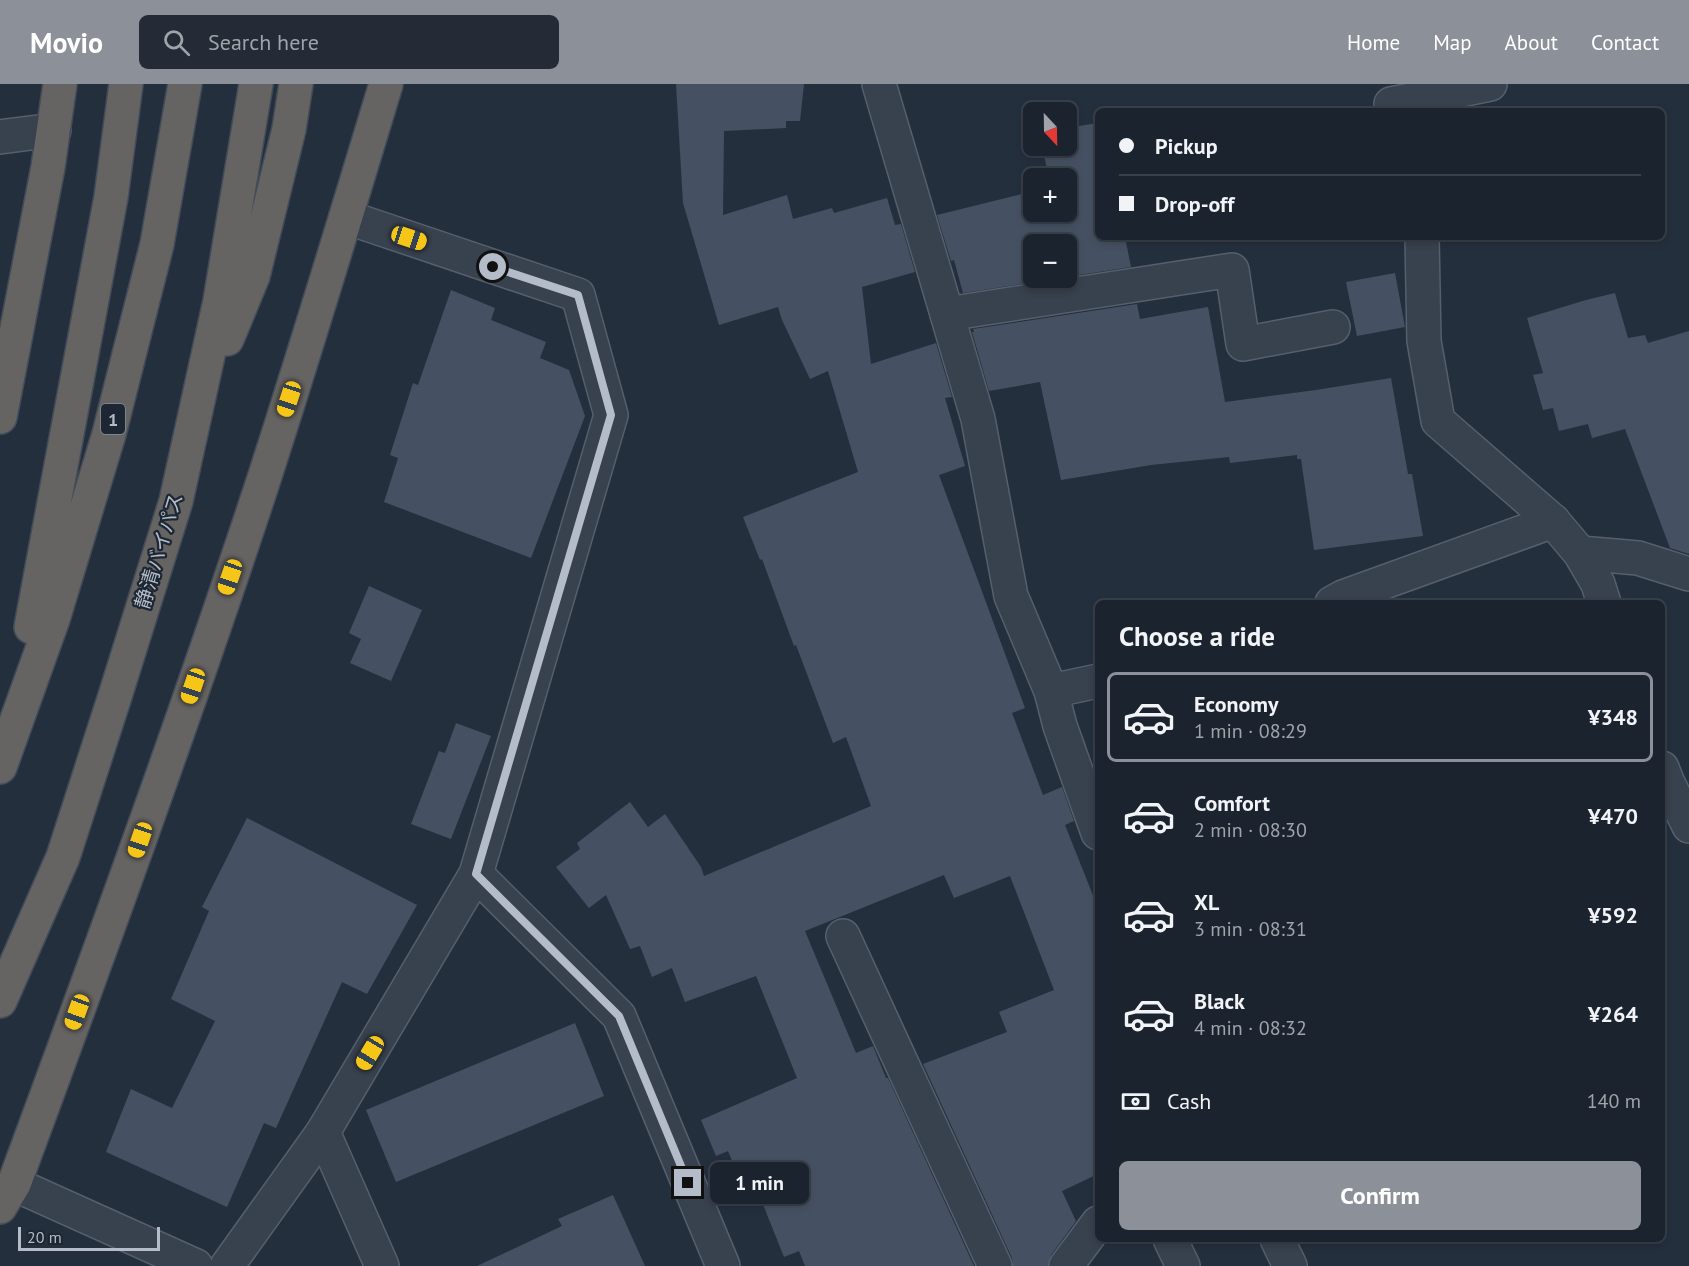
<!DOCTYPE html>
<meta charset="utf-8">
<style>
:root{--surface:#1b232e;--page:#242b36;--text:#f1f3f6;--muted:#a0a4aa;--line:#39404a;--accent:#8c9099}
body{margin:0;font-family:"PT Sans","Noto Sans JP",sans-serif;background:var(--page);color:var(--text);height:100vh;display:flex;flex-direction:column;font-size:22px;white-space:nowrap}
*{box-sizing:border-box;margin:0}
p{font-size:20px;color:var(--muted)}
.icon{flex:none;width:33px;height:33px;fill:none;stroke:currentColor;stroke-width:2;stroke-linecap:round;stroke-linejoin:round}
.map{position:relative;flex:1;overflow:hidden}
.panel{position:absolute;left:1095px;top:516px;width:570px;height:642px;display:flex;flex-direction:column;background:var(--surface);border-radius:9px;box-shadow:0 3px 9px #0003,0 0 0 2px var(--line)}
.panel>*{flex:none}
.banner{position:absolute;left:1095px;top:24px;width:570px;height:132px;border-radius:9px;box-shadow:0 3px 9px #0003,0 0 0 2px var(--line);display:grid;align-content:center;height:132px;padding:0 24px;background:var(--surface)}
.needle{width:39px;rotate:158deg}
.fabs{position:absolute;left:1023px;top:18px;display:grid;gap:12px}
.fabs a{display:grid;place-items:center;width:54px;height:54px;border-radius:9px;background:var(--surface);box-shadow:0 3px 9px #0003,0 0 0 2px var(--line);font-size:30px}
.scale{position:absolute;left:18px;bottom:15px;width:142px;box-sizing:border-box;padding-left:6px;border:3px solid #b4bcc9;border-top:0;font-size:16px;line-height:21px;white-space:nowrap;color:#b4bcc9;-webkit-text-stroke:4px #1d2633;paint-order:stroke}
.end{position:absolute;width:27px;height:27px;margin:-14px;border:8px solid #b4bcc9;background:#111;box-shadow:0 0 0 3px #111}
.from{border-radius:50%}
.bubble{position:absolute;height:42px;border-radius:9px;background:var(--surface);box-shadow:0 3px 9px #0003,0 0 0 2px var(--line);font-size:20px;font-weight:700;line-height:42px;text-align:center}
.car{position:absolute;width:18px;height:36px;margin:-18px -9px;border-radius:8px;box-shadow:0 0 4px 2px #0007;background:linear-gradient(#f5c518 24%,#345 0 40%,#f5c518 0 76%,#345 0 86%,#f5c518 0)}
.banner b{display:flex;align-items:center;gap:21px;height:57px;font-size:22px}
.banner b+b{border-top:2px solid var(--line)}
.banner i{width:15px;height:15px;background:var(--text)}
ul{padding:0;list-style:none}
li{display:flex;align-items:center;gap:18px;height:90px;margin:0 12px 9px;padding:0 12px;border:3px solid transparent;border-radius:9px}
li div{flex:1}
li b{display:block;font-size:22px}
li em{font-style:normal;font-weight:700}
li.active{border-color:var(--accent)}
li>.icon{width:54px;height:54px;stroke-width:1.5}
h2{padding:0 24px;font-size:27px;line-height:72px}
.pay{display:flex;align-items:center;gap:15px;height:66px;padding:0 24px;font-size:22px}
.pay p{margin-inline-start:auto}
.cta{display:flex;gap:12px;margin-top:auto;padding:12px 24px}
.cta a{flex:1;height:69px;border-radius:9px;background:var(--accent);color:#fff;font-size:24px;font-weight:700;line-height:69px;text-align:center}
header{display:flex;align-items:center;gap:36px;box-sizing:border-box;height:84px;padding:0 30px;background:var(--accent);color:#fff}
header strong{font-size:28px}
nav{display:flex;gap:33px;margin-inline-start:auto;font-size:21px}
.search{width:420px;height:54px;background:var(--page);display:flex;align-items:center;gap:15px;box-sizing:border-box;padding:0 21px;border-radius:9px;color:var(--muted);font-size:22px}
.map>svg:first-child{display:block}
.building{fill:#455162}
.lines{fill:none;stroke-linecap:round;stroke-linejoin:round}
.minor-casing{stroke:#565f6c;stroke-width:36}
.trunk-casing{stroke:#434c59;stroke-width:36}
.minor{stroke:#38414e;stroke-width:33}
.trunk{stroke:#656462;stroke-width:33}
.route{stroke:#b4bcc9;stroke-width:8}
.labels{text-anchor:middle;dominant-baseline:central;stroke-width:4.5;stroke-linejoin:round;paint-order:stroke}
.shield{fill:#1d2633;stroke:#878f9c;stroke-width:1.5}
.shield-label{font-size:18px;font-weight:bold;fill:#b4bcc9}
.street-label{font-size:20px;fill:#b4bcc9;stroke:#1d2633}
</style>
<header>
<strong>Movio</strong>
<div class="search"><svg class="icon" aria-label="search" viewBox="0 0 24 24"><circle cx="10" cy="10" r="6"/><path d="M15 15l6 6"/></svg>Search here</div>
<nav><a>Home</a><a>Map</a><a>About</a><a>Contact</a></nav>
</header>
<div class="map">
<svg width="1689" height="1182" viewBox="0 0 1689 1182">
<rect width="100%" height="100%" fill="#242f3e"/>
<!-- building -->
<g class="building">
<path d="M676 0H804L800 37H786V44L724 47 723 131 787 111 793 135 832 124 834 129 887 114 895 141 901 140 915 188 862 203 871 280 936 259 952 313 945 314 965 382 939 391 1025 624 1012 629 1043 711 1062 703 1074 737 1065 741 1098 824V1090L1062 1107 1076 1137 1051 1171 1048 1182H1013L1012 1174 923 980 1007 948 999 928 1054 906 1010 792 954 814 944 791 805 847 856 969 873 962 886 994H888L974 1182H805L799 1167 784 1173 758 1108 747 1113 728 1067 716 1072 701 1036 797 994 756 892 685 918 672 884 652 893 640 862 630 865 606 811 589 824 556 783 580 765 577 759 630 718 648 743 665 730 701 783 704 792 871 722 846 653 833 659 796 561 794 562 762 475 760 476 743 433 858 388 828 287 810 295 782 236 778 223 719 241 683 119Z"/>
<path d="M1098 39V153H1125L1131 183 1066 193V160H1034V194H1061L963 209 954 176 951 177 937 131 1034 107V128H1066V94H1049L1042 62H1066V44Z"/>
<path d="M1395 189 1405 243 1357 252 1346 198Z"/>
<path d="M451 206 495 224 491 236 546 258 540 274 569 286 585 332 531 474 384 418 398 374 390 371 413 299 418 301Z"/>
<path d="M1615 209 1628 254 1645 251 1648 259 1689 247V470L1670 464 1625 345 1592 354 1588 340 1559 347 1553 324 1543 326 1533 291 1543 289 1527 234 1586 216Z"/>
<path d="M1137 220 1140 235 1208 223 1225 318 1316 306 1391 294 1408 390H1412L1423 452 1314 466 1301 375H1297V371L1230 379 1229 373 1151 381 1061 396 1040 298 989 307 972 248H974L973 245Z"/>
<path d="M369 502 422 526 391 597 350 579 361 555 349 549Z"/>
<path d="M456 639 491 652 451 755 411 740 439 667 445 669Z"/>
<path d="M247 734 417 821 367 910 342 898 276 1044 264 1039 227 1123 106 1068 131 1005 172 1024 215 937 171 915 209 827 202 823Z"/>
<path d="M575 939 604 1012 396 1098 366 1026Z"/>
<path d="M613 1111 645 1182H477L562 1142 558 1135Z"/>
</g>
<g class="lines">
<!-- minor casing -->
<g class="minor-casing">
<g id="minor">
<path d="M879 0 978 335 1011 512 1051 607 1060 642 1098 749"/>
<path d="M1391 20 1490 0"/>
<path d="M0 53 54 46"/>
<path d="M1422 153 1424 257 1438 337 1553 437 1580 469 1598 500 1604 519"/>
<path d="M947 230 1232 186 1243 260 1333 243"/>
<path d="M1580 469 1638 474 1689 490"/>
<path d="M1332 519 1343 513 1553 437"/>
<path d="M1051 607 1098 597"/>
<path d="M1662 684 1667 697 1689 742"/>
<path d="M476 790 619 932 723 1182"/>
<path d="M843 852 995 1182"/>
<path d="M323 1048 382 1182"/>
<path d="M14 1100 196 1182"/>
<path d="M1170 1155 1183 1182"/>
<path d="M1277 1155 1290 1182"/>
<path d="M227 1182 323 1048 476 790 611 331 578 211 346 133"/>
<path d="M1066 1182 1098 1139"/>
</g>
</g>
<!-- trunk casing -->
<g class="trunk-casing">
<g id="trunk">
<path d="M227 255 253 192 289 45 296 0"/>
<path d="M0 333 48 83 60 0"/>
<path d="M31 543 111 113 126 0"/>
<path d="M0 683 53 535 109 350 157 160 185 0"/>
<path d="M0 917 63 773 115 612 176 417 220 217 256 0"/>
<path d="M0 1123 14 1100C99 870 183 640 260 407 304 272 345 136 386 0"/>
</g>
</g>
<!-- minor -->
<use href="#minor" class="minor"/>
<!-- trunk -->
<use href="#trunk" class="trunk"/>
</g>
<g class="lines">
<!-- route -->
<path class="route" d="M493 183 578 211 611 331 476 790 619 932 688 1099"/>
</g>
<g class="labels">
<!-- shield labels -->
<rect class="shield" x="101" y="320" width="24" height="30" rx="4.5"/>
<g class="shield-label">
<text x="113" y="335">1</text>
</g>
<!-- street labels -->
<g class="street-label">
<text transform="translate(159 467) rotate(-73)">静清バイパス</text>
</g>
</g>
</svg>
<div class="fabs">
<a><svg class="needle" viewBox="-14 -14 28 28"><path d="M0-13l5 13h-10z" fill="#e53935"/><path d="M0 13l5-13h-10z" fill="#a0a4aa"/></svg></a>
<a>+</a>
<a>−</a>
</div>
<div class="scale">20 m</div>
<i class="end from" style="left:493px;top:183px"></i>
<i class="end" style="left:688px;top:1099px"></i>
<div class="bubble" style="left:710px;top:1078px;width:99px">1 min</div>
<i class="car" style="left:409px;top:154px;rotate:108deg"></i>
<i class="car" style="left:289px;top:315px;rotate:198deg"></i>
<i class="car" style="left:230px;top:493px;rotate:199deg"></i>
<i class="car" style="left:193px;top:602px;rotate:199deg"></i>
<i class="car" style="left:140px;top:756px;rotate:199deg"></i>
<i class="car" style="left:77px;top:928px;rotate:200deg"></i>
<i class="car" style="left:370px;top:969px;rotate:211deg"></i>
<div class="banner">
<b><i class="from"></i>Pickup</b>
<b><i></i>Drop-off</b>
</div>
<section class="panel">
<h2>Choose a ride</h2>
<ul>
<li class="active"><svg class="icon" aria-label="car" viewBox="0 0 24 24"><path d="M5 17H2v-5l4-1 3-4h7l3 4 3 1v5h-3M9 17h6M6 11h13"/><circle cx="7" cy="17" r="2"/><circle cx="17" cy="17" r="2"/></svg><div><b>Economy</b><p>1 min · 08:29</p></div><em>¥348</em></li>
<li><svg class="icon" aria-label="car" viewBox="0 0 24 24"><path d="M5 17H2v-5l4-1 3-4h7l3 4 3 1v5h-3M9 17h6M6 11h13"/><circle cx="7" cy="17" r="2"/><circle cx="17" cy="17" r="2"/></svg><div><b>Comfort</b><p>2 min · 08:30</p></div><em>¥470</em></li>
<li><svg class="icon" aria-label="car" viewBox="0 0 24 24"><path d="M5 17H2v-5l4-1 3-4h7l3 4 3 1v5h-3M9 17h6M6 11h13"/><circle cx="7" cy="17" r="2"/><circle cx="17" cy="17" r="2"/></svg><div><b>XL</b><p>3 min · 08:31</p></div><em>¥592</em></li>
<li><svg class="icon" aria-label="car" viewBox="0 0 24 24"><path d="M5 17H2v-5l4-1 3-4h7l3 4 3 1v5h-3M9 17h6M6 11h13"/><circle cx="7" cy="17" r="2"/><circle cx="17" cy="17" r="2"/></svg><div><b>Black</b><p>4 min · 08:32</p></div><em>¥264</em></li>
</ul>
<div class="pay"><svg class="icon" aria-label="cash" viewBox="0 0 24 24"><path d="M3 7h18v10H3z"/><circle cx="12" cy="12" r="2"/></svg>Cash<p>140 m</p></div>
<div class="cta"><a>Confirm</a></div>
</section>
</div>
